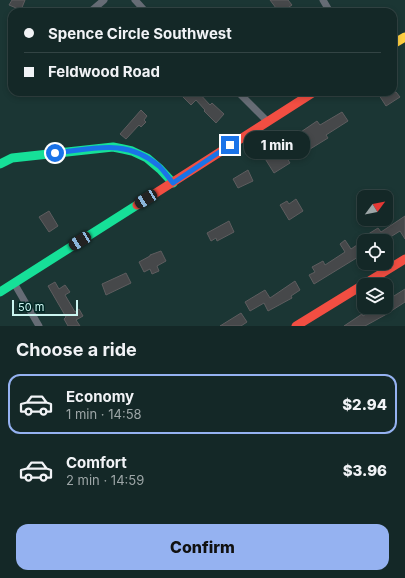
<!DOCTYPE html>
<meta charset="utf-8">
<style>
:root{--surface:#142827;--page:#1d302f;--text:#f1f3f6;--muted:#9da6a7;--line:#344;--accent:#95b2f1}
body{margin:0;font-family:Inter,sans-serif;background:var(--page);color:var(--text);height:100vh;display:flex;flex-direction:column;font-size:15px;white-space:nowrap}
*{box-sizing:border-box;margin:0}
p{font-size:13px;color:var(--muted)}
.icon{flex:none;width:22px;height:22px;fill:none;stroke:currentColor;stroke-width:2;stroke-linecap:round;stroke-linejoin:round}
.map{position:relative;height:326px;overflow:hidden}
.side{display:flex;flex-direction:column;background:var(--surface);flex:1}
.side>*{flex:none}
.hud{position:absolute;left:8px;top:8px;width:389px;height:88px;border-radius:12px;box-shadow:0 2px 6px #0003,0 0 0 1px var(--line);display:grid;align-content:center;height:88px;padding:0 16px;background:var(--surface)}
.needle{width:26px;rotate:58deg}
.buttons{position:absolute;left:357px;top:190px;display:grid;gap:8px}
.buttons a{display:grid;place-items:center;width:36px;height:36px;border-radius:8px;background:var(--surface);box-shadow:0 2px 6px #0003,0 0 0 1px var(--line);font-size:20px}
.scale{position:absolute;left:12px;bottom:10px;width:66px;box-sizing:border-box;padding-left:4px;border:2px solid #cbf5f0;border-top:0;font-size:11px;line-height:14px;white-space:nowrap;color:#cbf5f0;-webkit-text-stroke:3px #002724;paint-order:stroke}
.end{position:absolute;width:18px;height:18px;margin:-9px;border:5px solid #1a73e8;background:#fff;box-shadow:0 0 0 2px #fff}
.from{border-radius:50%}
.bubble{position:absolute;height:28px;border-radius:12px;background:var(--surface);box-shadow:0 2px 6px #0003,0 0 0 1px var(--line);font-size:13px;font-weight:800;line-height:28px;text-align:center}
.car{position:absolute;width:12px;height:24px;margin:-12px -6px;border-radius:5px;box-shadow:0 0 3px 1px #0007;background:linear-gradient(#222 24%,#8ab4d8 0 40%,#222 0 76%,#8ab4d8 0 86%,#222 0)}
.hud b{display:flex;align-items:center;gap:14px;height:38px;font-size:15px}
.hud b+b{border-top:1px solid var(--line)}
.hud i{width:10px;height:10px;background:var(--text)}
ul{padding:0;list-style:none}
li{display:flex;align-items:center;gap:12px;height:60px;margin:0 8px 6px;padding:0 8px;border:2px solid transparent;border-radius:12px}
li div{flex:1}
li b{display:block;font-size:15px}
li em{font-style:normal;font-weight:800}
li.current{border-color:var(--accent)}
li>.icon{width:36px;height:36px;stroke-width:1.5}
h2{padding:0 16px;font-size:18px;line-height:48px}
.cta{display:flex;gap:8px;margin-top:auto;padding:8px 16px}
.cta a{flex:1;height:46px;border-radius:12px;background:var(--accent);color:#111;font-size:16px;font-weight:800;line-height:46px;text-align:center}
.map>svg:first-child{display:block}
.building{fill:#46484a;stroke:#5e5d5f}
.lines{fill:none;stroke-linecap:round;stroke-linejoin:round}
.street{stroke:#666c75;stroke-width:7}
.fast{stroke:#16e098;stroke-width:9}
.slow{stroke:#ffcf43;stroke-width:9}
.jam{stroke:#f24e42;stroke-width:9}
.route{stroke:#1a73e8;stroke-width:5}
</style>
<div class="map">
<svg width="405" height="326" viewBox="0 0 405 326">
<rect width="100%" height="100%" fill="#1b3634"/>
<!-- building -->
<g class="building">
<path d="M12 0H25L21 10 9 5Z"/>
<path d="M270 0H288L292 5 289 7 293 12H279Z"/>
<path d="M178 92H198L210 105 212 103 224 114 216 123 204 111 205 110 196 100 191 105Z"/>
<path d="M377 92H396L400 97 386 106Z"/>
<path d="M141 110 147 116 144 120 146 122 141 127 139 125 126 139 120 134Z"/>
<path d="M342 112 348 121 326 135 328 138 302 154 292 138 317 121 320 125Z"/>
<path d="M280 147 290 163 274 173 264 157Z"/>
<path d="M248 170 253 181 238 188 233 179Z"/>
<path d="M296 199 303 211 289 220 280 205 287 201 289 204Z"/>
<path d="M49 211 58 226 49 232 39 217Z"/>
<path d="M405 216V239L400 231 384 241H368L365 236 378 228 381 232Z"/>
<path d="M229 221 234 232 217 241 216 238 211 241 207 233Z"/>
<path d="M345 240 351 249 357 245 363 254 314 284 309 275 315 272 312 267 323 261 325 265 345 252 340 244Z"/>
<path d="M161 251 166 261 157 266 159 271 152 274 150 269 144 272 139 262 150 256V255Z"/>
<path d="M126 273 131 283 106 295 102 284Z"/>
<path d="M295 281 300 290 291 296 292 298 268 311 264 303 250 311 245 302 265 290 270 298Z"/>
<path d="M55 282 59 289 65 285 70 292 65 295 75 312 79 309 83 316 76 320 80 326H68L64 319 66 317 48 286Z"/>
<path d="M405 289V302L385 315 365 326H344L362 314 363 316 378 307H386V301Z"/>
<path d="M241 313 247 322 241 326H220Z"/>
</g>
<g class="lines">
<!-- street -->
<g class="street">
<path d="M135 0 146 12"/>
<path d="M323 0 330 12"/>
<path d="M90 12 104 0"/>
<path d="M238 92 267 121"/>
<path d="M14 283 39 326"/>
</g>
<!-- fast -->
<g class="fast">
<path d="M0 164 12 158 113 147 123 149 132 151 147 158 160 169 173 183"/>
<path d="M0 292 137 205"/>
</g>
<!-- slow -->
<path class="slow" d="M393 44 405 37"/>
<!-- jam -->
<g class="jam">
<path d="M137 205 314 92"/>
<path d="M296 326 405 259"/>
</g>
</g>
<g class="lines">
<!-- route -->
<path class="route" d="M55 153C94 149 126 138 159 166 164 171 168 177 173 183L230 145"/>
</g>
</svg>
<div class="buttons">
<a><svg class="needle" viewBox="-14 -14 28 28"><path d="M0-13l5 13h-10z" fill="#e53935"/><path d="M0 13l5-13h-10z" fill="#9da6a7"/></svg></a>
<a><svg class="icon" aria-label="locate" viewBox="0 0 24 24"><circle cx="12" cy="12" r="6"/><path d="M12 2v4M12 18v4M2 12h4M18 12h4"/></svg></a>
<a><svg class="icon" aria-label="layers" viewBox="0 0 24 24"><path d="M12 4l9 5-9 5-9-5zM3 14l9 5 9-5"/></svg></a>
</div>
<div class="scale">50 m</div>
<i class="end from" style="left:55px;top:153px"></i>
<i class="end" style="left:230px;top:145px"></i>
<div class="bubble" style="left:244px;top:131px;width:66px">1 min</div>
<i class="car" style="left:146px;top:199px;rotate:238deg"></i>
<i class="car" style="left:80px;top:241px;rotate:238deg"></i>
<div class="hud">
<b><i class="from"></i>Spence Circle Southwest</b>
<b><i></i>Feldwood Road</b>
</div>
</div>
<section class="side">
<h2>Choose a ride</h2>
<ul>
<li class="current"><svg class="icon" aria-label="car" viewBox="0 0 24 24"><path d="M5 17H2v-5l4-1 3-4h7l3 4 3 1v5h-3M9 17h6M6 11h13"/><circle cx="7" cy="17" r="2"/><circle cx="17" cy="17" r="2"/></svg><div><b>Economy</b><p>1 min · 14:58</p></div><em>$2.94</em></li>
<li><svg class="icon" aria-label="car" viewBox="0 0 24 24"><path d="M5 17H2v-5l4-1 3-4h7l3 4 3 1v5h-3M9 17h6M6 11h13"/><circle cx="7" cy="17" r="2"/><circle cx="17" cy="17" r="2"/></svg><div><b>Comfort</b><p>2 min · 14:59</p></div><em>$3.96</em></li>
</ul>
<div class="cta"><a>Confirm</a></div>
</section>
